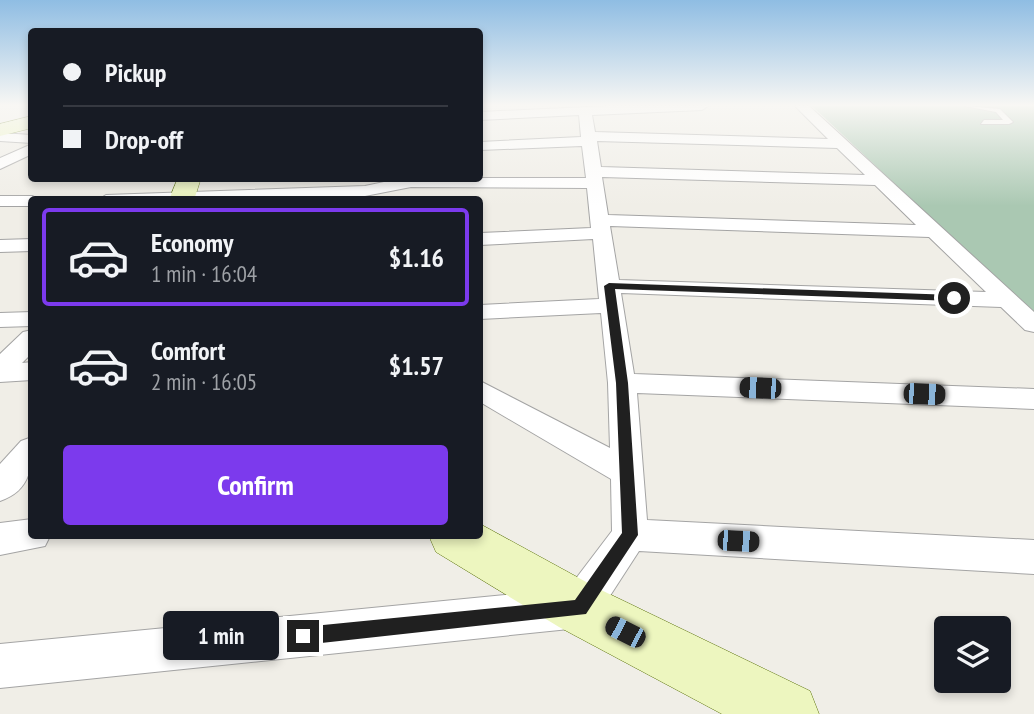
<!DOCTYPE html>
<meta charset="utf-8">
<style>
:root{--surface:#171b24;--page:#242831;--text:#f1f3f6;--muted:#9ea1a6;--line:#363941;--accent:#7c3aed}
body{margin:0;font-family:"PT Sans Narrow",sans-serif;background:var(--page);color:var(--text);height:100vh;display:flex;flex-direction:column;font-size:26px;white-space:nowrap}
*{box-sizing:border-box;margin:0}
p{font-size:23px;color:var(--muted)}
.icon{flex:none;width:38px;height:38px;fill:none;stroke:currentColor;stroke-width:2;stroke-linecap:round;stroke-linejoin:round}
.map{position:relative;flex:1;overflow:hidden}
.side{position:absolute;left:28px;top:196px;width:455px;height:343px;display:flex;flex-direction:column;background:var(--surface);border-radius:7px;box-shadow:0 4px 10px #0003}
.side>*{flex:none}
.guide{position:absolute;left:28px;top:28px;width:455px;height:154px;border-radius:7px;box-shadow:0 4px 10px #0003;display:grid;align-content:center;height:154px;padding:0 35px;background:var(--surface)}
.tools{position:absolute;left:934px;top:616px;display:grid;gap:14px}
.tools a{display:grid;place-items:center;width:77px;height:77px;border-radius:7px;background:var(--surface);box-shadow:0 4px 10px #0003;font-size:35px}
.end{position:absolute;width:32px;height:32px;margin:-16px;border:9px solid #202020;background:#fff;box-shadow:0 0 0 4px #fff}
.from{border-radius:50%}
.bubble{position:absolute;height:49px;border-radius:7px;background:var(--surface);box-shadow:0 4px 10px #0003;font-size:23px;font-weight:700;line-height:49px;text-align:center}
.car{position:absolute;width:21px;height:42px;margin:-21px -10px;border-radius:9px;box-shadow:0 0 5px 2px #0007;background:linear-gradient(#222 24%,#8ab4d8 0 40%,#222 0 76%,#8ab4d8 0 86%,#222 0)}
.guide b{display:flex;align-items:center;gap:24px;height:66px;font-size:26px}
.guide b+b{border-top:2px solid var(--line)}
.guide i{width:18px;height:18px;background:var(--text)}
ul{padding:12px 0 0;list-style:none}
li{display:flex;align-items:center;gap:21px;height:98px;margin:0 14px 10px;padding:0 21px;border:4px solid transparent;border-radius:7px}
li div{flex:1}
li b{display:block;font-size:26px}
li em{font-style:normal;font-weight:700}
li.active{border-color:var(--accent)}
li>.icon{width:63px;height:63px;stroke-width:1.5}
.button{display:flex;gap:14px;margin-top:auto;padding:14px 35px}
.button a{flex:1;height:80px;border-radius:7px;background:var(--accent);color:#fff;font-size:28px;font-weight:700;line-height:80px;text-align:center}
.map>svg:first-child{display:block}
.cemetery{fill:#aac8b2}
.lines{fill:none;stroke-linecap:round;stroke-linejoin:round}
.lane-casing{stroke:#a4a4a4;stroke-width:2}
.street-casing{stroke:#a4a4a4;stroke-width:2}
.secondary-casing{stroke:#5c730c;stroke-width:1}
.lane{fill:#fff;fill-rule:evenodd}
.street{fill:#fff;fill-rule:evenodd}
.secondary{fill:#edf6bf;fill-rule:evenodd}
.route{fill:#202020}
</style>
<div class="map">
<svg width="1034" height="714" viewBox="0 0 1034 714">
<rect width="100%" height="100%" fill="#f0eee7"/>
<!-- cemetery -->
<path class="cemetery" d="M812 106H1034V315Z"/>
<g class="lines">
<!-- lane casing -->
<g class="lane-casing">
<path id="lane" d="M965 106 1000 109 1013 122 1009 124H981L984 120H1003L996 112Z"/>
</g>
<!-- street casing -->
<g class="street-casing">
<g id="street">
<path d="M608 106H708L702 110 592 115 595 132 828 139 795 106H809L1034 312V332L1025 330 1001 307 621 293 634 374 1034 389V409L637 393 647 520 1034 540V574L639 551 593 622 579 628 0 688V644L568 589 612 531 611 479 480 402V381L610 448 608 383 601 313 480 319V305L599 299 593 239 480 245V233L591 228 587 188 411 187 365 196 98 200 106 195 365 186 403 178H586L582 146 480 150V142L581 137 579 115 480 120V112ZM597 141 837 148 865 175 601 167ZM602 177 875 185 916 225 608 215ZM610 226 929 237 986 292 619 280Z"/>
<path d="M0 133 32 135V143L0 141Z"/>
<path d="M32 144V154L0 169V158Z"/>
<path d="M0 196H32L40 200H32V206H0Z"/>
<path d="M32 239V251L0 252V240Z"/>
<path d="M32 312V326L0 327V313Z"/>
<path d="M32 330V353L22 363 32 362V380L0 382V354L23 332Z"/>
<path d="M32 437C32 466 32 490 0 501V464L21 441Z"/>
<path d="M32 519V536H50L45 546 0 555V523Z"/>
</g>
</g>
<!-- secondary casing -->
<g class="secondary-casing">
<g id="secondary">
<path d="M32 116V128L0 136V124Z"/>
<path d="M178 178H201L194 200H169Z"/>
<path d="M480 524 599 589 810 691 819 714H722L559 627 436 552 429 536H480Z"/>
</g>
</g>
<!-- lane -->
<use href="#lane" class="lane"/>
<!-- street -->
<use href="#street" class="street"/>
<!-- secondary -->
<use href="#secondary" class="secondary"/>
</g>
<!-- sky -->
<linearGradient id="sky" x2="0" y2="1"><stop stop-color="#8fbde3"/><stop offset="0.51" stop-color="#f8f7f4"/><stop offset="1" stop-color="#f8f7f4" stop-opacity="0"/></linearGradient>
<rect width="1034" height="206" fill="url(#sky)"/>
<!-- route -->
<path class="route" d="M609 283 954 295 959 298 954 301 615 289 628 383 638 535 586 614 303 645 297 642 294 636 297 629 303 627 575 600 622 533 616 383 604 286Z"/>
</svg>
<div class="tools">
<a><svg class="icon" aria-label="layers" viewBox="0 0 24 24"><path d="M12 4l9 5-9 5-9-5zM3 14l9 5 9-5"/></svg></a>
</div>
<i class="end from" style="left:954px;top:298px"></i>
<i class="end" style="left:303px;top:636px"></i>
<div class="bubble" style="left:163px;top:611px;width:116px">1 min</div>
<i class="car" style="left:760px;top:388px;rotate:272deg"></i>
<i class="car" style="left:924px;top:394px;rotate:92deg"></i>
<i class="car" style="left:738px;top:541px;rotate:93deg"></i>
<i class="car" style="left:625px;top:632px;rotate:297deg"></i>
<div class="guide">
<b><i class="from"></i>Pickup</b>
<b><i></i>Drop-off</b>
</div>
<section class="side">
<ul>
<li class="active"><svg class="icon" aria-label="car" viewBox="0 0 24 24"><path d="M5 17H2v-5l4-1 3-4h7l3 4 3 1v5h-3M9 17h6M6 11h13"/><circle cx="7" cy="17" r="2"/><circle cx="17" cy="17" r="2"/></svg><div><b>Economy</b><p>1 min · 16:04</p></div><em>$1.16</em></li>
<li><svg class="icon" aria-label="car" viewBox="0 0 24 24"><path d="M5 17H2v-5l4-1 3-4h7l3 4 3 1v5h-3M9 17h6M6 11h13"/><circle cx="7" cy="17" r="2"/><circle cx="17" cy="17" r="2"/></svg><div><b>Comfort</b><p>2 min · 16:05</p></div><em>$1.57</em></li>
</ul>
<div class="button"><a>Confirm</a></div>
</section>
</div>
